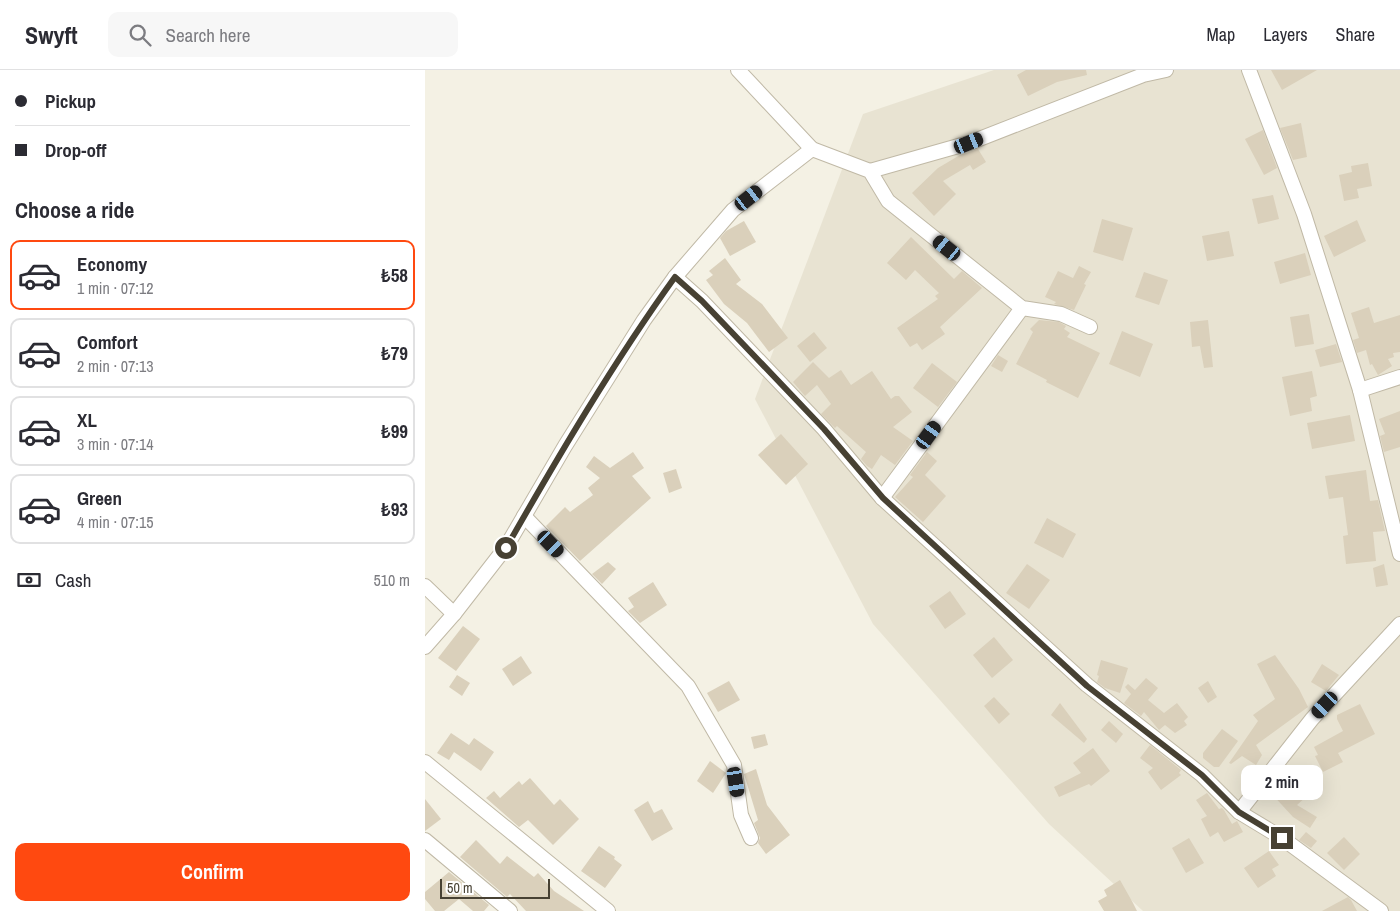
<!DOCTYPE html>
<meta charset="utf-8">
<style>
:root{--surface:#fff;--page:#f7f7f7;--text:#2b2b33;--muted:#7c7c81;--line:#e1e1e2;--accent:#ff4910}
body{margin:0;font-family:"Archivo Narrow",sans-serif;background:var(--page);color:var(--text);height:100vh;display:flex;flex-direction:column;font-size:19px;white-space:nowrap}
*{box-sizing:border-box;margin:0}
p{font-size:16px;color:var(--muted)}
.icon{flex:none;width:28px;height:28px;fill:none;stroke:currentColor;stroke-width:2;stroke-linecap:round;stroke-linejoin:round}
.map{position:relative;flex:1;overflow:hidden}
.details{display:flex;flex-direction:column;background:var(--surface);width:425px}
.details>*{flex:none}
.guide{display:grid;align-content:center;height:110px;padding:0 15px;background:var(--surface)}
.scale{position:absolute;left:15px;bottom:12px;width:110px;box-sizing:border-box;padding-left:5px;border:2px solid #474133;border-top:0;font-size:14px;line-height:18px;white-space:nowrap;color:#474133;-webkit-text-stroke:4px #fff;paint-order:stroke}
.end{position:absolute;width:22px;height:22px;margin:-11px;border:6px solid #474133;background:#fff;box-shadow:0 0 0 2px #fff}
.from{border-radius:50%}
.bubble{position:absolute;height:35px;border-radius:10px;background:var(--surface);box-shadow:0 5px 20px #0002;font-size:16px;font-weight:800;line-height:35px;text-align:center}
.car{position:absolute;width:15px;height:30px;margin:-15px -8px;border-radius:6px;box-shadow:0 0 4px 1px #0007;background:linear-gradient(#222 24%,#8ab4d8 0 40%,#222 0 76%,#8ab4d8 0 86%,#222 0)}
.guide b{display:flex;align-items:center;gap:18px;height:48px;font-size:19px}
.guide b+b{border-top:1px solid var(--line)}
.guide i{width:12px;height:12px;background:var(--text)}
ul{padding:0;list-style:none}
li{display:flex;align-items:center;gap:15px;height:70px;margin:0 10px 8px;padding:0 5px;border:2px solid var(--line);border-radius:10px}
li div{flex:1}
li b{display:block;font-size:19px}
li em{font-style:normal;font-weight:800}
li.current{border-color:var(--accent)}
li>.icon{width:45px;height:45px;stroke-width:1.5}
h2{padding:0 15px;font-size:22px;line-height:60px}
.pay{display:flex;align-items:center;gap:12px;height:55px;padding:0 15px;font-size:19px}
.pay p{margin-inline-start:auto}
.cta{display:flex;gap:10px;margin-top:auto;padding:10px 15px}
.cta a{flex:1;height:58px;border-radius:10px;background:var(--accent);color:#fff;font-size:20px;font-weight:800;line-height:58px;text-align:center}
header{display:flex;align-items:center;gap:30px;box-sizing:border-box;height:70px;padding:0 25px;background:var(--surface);border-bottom:1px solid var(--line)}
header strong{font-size:24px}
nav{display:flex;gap:28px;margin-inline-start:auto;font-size:18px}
.search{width:350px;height:45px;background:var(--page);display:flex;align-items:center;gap:12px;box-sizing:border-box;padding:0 18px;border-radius:10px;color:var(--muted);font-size:19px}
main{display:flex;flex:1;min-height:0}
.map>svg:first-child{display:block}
.residential{fill:#e8e3d2}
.building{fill:#dad0bb}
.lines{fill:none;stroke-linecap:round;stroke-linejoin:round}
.street-casing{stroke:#c0b9a6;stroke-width:16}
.street{stroke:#fff;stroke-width:14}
.route{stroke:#474133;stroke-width:6}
</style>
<header>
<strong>Swyft</strong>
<div class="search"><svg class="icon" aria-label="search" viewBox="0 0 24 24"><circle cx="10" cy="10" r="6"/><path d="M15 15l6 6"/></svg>Search here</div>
<nav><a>Map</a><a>Layers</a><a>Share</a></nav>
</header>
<main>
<section class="details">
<div class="guide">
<b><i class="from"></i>Pickup</b>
<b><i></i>Drop-off</b>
</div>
<h2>Choose a ride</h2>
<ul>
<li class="current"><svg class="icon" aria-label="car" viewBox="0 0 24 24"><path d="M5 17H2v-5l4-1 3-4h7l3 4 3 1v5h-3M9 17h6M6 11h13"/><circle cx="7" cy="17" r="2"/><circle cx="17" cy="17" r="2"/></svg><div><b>Economy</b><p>1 min · 07:12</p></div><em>₺58</em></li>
<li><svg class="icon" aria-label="car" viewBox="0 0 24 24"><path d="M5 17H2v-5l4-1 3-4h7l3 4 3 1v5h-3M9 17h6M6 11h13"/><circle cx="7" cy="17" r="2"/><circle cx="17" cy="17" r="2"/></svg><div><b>Comfort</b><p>2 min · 07:13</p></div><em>₺79</em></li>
<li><svg class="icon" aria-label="car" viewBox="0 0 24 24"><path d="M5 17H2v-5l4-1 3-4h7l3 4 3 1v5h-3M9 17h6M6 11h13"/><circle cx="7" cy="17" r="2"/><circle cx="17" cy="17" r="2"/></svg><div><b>XL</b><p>3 min · 07:14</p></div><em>₺99</em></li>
<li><svg class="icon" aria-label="car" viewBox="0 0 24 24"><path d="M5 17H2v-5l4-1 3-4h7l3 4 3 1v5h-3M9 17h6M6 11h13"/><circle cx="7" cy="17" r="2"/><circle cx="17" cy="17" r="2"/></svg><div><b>Green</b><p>4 min · 07:15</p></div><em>₺93</em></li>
</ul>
<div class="pay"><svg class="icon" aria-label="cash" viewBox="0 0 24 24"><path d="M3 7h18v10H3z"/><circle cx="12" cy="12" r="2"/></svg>Cash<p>510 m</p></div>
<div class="cta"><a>Confirm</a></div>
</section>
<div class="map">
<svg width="975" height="841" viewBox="0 0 975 841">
<rect width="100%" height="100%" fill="#f4f1e4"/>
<!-- residential -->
<path class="residential" d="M569 0H975V841H718L624 754 448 554 330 329 438 44Z"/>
<!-- building -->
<g class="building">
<path d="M601 0H661L662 5 632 12 603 26 592 5Z"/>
<path d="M846 0H892L857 20Z"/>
<path d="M876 53 882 87 868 90 855 58Z"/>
<path d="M838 60 852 98 839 105 820 69Z"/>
<path d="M553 79 561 92 548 100 545 95 518 111 531 124 509 146 487 123 513 98 535 85Z"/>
<path d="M943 93 947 116 932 119 934 128 919 131 914 105 927 102 926 96Z"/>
<path d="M848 125 854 149 833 154 827 129Z"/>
<path d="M677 149 708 158 698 191 668 182Z"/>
<path d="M932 150 941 171 909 187 899 166Z"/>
<path d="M319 151 331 172 305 186 295 168 301 161Z"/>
<path d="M804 161 809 186 782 191 777 166Z"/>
<path d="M486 167 529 209 537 201 557 218 515 257 520 264 497 280 492 273 485 277 472 258 513 229 510 226 514 223 490 200 481 210 462 193Z"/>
<path d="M880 183 886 205 855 214 849 192Z"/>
<path d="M300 188 316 210 311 214 337 234 363 268 344 282 322 253 299 234 281 210 288 205 284 201Z"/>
<path d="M654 196 666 202 659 214 661 215 649 240 629 234 631 232 620 227 633 201 648 208Z"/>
<path d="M719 202 743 210 734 235 710 227Z"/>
<path d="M944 237 949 253 975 245V282L968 283 969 287 963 289 967 296 953 305 947 294 945 295 941 280 932 283 928 270 934 268 926 243Z"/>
<path d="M884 244 889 274 870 277 865 247Z"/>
<path d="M614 250 634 252 641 256 639 259 645 263 642 267 675 283 653 328 621 312 622 310 591 294 608 262 605 259Z"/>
<path d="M783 250 788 297 779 298 775 276 767 277 765 252Z"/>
<path d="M697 261 728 274 715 307 684 294Z"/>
<path d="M389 262 402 278 385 292 372 276Z"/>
<path d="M911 274 917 292 895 297 890 280Z"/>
<path d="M573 285 583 291 577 302 566 296Z"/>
<path d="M388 292 404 308 416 300 426 315 447 301 466 329 470 326H474L487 342 468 357 488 371 470 395 456 385 447 399 442 396 436 389 441 382 412 356 410 358 396 344 406 334 392 315 380 326 368 312Z"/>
<path d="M507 293 532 312 513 337 488 318Z"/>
<path d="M887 301 892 326 885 328 887 341 865 346 857 307Z"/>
<path d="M975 341V377L959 382 955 366 960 364 954 349Z"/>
<path d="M925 345 930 371 887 379 882 353Z"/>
<path d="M356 364 383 394 361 415 333 385Z"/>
<path d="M208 382 219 398 207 406 226 428 155 491 121 456 140 437 145 442 168 425 163 418 175 408 161 397 169 386 185 398Z"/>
<path d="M502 382 512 391 500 405 521 426 498 452 470 427 488 407 485 405Z"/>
<path d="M251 399 257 418 244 423 238 403Z"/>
<path d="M941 400 945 431 953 430 960 461 948 462 951 491 921 494 918 466 923 465 918 427 904 429 900 406Z"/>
<path d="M622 448 651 464 638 488 609 473Z"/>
<path d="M183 492 191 499 177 514 167 504Z"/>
<path d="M602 494 625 510 604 539 581 523Z"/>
<path d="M959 494 963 515 951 517 948 498Z"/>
<path d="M228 512 242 535 215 553 203 541 209 537 203 528Z"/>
<path d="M525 521 541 544 520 559 504 536Z"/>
<path d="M38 556 55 569 31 601 13 588Z"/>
<path d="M569 567 588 590 567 608 548 585Z"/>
<path d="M850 585 874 619 883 637 831 675 837 685 831 695 817 686 806 694 804 693 833 651 828 645 850 629 832 594Z"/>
<path d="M96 586 107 603 88 616 77 599Z"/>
<path d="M676 590 703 598 695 623 680 618 672 612 674 606 672 605Z"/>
<path d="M897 594 914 605 901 621 886 612Z"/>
<path d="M32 605 45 613 37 626 24 617Z"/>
<path d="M721 608 733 618 723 630 739 643 752 633 763 647 759 651 762 655 750 663 740 655 734 660 719 642 716 646 699 633 706 624 700 617 703 614 710 620Z"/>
<path d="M304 611 315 630 293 642 282 623Z"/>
<path d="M783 611 792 627 783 633 773 618Z"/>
<path d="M569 627 585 644 574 654 559 636Z"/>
<path d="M635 633 662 669 659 673 626 645Z"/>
<path d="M935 634 950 664 913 683 918 692 898 702 890 686 893 685 889 677 918 661 912 649V645Z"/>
<path d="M684 651 698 664 691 673 676 660Z"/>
<path d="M797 659 813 671 794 697H789L778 688V683Z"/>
<path d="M26 663 44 675 49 668 69 682 56 701 29 682 24 690 12 683Z"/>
<path d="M340 664 343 675 329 679 326 667Z"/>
<path d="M725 675 756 700 754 703 756 705 736 720 723 702 728 698 715 688Z"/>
<path d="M668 678 685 701 666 716 664 714 634 727 629 717 656 703 648 693Z"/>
<path d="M285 691 301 703 288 723 272 711Z"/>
<path d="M331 699 342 735 365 765 341 784 333 773 335 768 329 753 333 750 319 704Z"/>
<path d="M866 705 883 725 872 735 892 747 885 758 868 747 844 721 847 718 850 720Z"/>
<path d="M105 708 129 735 135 729 154 749 128 775 103 750 94 757 61 728 69 721 75 728 94 711 97 715Z"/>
<path d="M782 723 794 739 797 738 799 740 807 754 812 751 818 762 799 772 793 762 785 767 776 749 782 746 771 730Z"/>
<path d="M0 729 16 749 0 761Z"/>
<path d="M223 731 229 743 237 739 248 759 227 771 209 740Z"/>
<path d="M881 762 892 771 886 778 874 770Z"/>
<path d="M919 767 935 784 919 800 902 783Z"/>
<path d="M764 768 779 793 761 803 747 778Z"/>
<path d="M51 770 75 794 82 786 109 807 113 803 129 821 159 841H101L85 824 82 827 35 787Z"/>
<path d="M174 776 190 787 189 789 197 795 180 818 156 801Z"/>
<path d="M844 781 854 795 847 799 851 806 833 818 819 798Z"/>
<path d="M24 802 64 835 59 841H48L34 829 19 841H10L0 829V822Z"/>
<path d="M695 810 708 833 712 841H679L673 831 682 826 679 820Z"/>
<path d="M923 827 926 830 932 841H897Z"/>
</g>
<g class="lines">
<!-- street casing -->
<g class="street-casing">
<g id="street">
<path d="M313 0 387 79 445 101 463 131 597 238 636 244 665 257"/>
<path d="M824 0 879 144 935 320 975 484"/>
<path d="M445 101 544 73 718 5 741 0"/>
<path d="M250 207 277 231 399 359 457 428 662 615 777 705 814 742 857 768 956 841"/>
<path d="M935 320 975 307"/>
<path d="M457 428 597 238"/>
<path d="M99 446 263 616 309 695 316 745 326 768"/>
<path d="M0 516 29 544"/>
<path d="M0 577 29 544 81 477 140 376 219 250 250 207 308 140 387 79"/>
<path d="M0 692 183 841"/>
<path d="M814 742 887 649 975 554"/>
<path d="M0 770 85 841"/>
</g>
</g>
<!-- street -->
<use href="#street" class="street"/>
</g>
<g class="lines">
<!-- route -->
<path class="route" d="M81 478C134 385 188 293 250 207L277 231 399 359 458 428 662 616 777 705 814 742 857 768"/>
</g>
</svg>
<div class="scale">50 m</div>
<i class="end from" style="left:81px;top:478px"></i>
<i class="end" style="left:857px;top:768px"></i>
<div class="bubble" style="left:816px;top:695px;width:82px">2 min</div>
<i class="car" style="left:544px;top:73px;rotate:68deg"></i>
<i class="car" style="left:324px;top:128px;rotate:52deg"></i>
<i class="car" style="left:522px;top:178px;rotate:309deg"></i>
<i class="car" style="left:504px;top:365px;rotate:36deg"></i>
<i class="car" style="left:126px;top:474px;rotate:136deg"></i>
<i class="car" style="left:900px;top:635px;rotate:223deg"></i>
<i class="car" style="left:311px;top:712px;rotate:171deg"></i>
</div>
</main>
